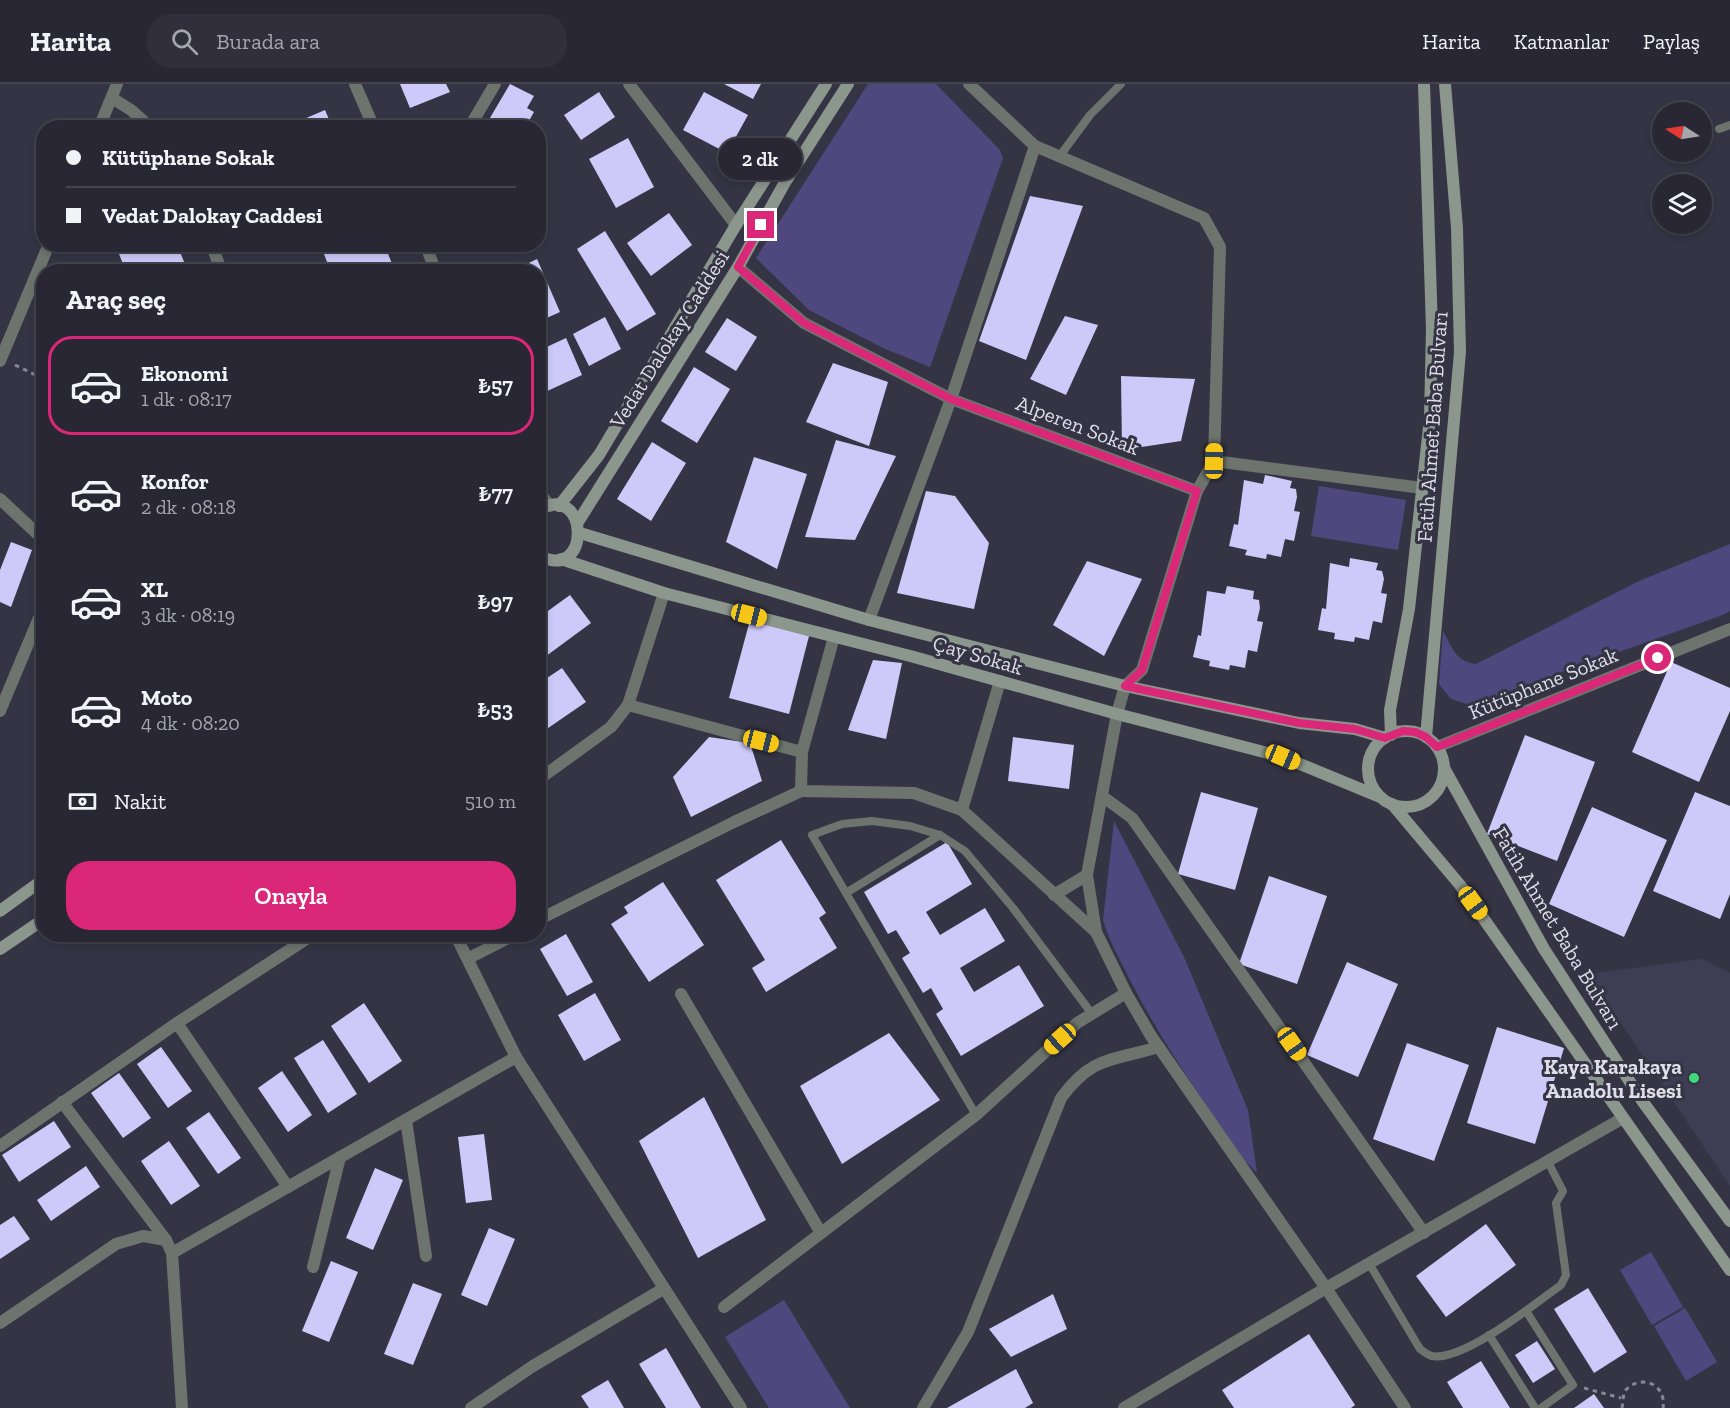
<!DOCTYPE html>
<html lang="tr">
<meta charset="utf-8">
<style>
:root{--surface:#282733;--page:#302f3b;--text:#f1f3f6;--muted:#a5a5ac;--line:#44444e;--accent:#db2777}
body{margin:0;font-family:"Zilla Slab",serif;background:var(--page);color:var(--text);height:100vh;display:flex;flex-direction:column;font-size:22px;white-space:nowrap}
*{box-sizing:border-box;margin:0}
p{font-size:20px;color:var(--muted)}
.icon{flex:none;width:33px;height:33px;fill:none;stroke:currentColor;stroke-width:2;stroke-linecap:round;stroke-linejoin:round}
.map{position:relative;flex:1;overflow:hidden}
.sheet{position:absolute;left:36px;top:180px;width:510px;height:678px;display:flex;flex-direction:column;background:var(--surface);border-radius:24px;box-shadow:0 3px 9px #0003,0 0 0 2px var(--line)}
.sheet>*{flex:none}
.top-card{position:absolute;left:36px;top:36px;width:510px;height:132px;border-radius:24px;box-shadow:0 3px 9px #0003,0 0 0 2px var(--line);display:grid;align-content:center;height:132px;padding:0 30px;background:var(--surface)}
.needle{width:39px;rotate:282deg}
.tools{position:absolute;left:1652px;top:18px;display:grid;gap:12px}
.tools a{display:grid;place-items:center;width:60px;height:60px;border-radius:50%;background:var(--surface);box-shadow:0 3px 9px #0003,0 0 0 2px var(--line);font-size:30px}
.end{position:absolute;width:27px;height:27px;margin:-14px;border:8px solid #db2777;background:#fff;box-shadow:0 0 0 3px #fff}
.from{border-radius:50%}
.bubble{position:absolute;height:42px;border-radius:21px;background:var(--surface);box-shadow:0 3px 9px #0003,0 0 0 2px var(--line);font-size:20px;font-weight:600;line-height:42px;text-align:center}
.car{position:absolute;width:18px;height:36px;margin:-18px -9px;border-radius:8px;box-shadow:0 0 4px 2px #0007;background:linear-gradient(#f5c518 24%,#345 0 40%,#f5c518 0 76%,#345 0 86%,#f5c518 0)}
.top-card b{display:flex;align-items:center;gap:21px;height:57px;font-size:22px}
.top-card b+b{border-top:2px solid var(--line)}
.top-card i{width:15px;height:15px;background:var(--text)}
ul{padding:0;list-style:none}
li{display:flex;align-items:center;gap:18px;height:99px;margin:0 12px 9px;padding:0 18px;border:3px solid transparent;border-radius:24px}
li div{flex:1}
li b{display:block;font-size:22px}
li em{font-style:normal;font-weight:600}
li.active{border-color:var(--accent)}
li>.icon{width:54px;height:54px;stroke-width:1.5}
h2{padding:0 30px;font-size:27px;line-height:72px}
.pay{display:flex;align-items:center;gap:15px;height:66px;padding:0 30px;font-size:22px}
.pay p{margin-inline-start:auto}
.action{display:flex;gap:12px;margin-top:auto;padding:12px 30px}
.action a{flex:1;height:69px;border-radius:24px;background:var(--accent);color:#fff;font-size:24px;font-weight:600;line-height:69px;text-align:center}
header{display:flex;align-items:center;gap:36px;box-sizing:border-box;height:84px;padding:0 30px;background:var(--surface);border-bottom:2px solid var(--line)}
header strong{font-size:28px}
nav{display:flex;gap:33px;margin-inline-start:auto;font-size:21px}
.search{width:420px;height:54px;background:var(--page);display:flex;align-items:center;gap:15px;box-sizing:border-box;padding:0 21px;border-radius:24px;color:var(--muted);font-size:22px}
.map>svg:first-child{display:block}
.built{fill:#3f3d53}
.green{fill:#4f487f}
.building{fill:#cdcafa}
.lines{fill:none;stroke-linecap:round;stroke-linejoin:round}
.path{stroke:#888795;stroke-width:3;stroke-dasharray:4.5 4.5;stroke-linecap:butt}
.lane{stroke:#6d746e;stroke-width:8}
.street{stroke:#6d746e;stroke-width:12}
.secondary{stroke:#8b968d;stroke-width:12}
.route{stroke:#db2777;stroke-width:8}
.poi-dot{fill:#40d77c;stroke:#353444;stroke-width:2}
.labels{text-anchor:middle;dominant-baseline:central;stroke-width:6;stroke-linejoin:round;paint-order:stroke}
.street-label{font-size:21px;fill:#dedde8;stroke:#353444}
.poi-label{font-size:21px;font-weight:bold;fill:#dedde8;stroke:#353444;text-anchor:end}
</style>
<header>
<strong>Harita</strong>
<div class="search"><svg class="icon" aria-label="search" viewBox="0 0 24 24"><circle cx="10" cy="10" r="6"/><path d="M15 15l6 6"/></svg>Burada ara</div>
<nav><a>Harita</a><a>Katmanlar</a><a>Paylaş</a></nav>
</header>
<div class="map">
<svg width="1730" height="1324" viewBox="0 0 1730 1324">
<rect width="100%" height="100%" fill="#353444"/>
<!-- built -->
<path class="built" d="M1702 875 1730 889V1102L1588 890Z"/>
<!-- green -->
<g class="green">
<path d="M868 0H936L1000 66 1003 74 930 283 883 264 809 226 756 174Z"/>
<path d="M1319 402 1406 416 1398 466 1311 452Z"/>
<path d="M1730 460V527L1720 532 1470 621 1451 615 1439 600 1443 547C1452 563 1456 578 1476 580L1639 497Z"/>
<path d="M1114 737 1184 873 1248 1026 1257 1089 1245 1077C1204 1018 1162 959 1129 894 1120 875 1109 857 1103 836Z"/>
<path d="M1651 1168 1683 1223 1652 1241 1620 1186Z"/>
<path d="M784 1216 850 1324H769L725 1253Z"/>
<path d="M1685 1224 1717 1278 1686 1297 1654 1242Z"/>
</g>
<!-- building -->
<g class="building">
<path d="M400 0H446L450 8 410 24Z"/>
<path d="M510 0 534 12 527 24 534 28 525 44H484Z"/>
<path d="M724 0H761L753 15Z"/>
<path d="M599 8 615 33 581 56 564 31Z"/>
<path d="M704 8 748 31 727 69 683 46Z"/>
<path d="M325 26 331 40 335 38 337 44H283Z"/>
<path d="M628 54 654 103 616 124 589 75Z"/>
<path d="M1030 112 1083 122 1026 276 979 257Z"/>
<path d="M669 129 692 161 651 192 627 159Z"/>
<path d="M605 147 656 230 627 247 577 165Z"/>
<path d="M115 160H177L188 188H132L130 182 125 185Z"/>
<path d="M320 160H384L393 182 388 184 390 188H331Z"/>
<path d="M537 175 560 228 538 238V188H510Z"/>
<path d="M1065 232 1098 241 1066 311 1030 295Z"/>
<path d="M605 233 621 265 589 282 573 250Z"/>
<path d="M727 234 757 253 736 287 705 268Z"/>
<path d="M566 254 582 291 543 309 538 298V267Z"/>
<path d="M833 279 888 298 869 362 806 338Z"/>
<path d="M694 283 730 305 697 359 661 337Z"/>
<path d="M1121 292 1195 295 1181 357 1122 366Z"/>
<path d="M836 356 896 372 855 456 805 453Z"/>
<path d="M652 358 686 379 651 437 617 415Z"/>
<path d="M754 373 807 390 777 485 726 458Z"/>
<path d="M1265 391 1292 397 1290 404 1296 405 1297 413 1294 427 1300 428 1294 457 1285 455 1281 473 1267 470 1266 475 1245 471 1247 466 1229 462 1234 440 1238 441 1244 396 1263 400Z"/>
<path d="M926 407 955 412 989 459 974 525 897 509Z"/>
<path d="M11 458 32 466 11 523 0 518V486Z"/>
<path d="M1350 474 1378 479 1376 486 1382 487 1384 495 1381 509 1387 510 1382 539 1373 537 1369 556 1355 553 1354 558 1334 555 1335 549 1318 546 1322 524 1326 525 1330 479 1349 483Z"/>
<path d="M1087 477 1142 495 1104 572 1053 541Z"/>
<path d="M1227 502 1254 507 1253 515 1259 516 1260 524 1257 537 1263 538 1257 568 1248 566 1245 584 1230 581 1229 586 1209 582 1210 577 1193 573 1198 551 1201 552 1207 507 1225 510Z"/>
<path d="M570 511 591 539 538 578V528L541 532Z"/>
<path d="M750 536 809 552 789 630 729 614Z"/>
<path d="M873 576 902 579 886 655 848 646Z"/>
<path d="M1671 578 1730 604V627L1699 698 1632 668Z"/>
<path d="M562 584 586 618 538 651V600Z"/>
<path d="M1525 651 1595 678 1557 777 1487 750Z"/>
<path d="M709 653 750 659 762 697 691 733 673 693Z"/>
<path d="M1013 653 1074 661 1069 705 1008 697Z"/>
<path d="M1201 708 1258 724 1235 806 1178 790Z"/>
<path d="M1695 708 1730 722V810L1720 835 1653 807Z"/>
<path d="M1592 723 1667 756 1624 853 1549 820Z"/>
<path d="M781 756 826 829 819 834 837 864 766 908 752 884 765 876 716 796Z"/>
<path d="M947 758 972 800 926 828 940 851 985 824 1005 857 960 884 974 908 1019 881 1044 922 961 972 936 930 943 925 931 904 923 909 902 874 910 869 896 846 888 850 864 808Z"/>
<path d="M1269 792 1327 812 1297 900 1239 880Z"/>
<path d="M663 798 704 861 649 898 611 840 628 829 624 823Z"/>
<path d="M566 850 593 898 567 912 540 865Z"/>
<path d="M1347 878 1398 900 1358 993 1307 971Z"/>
<path d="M595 909 621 956 584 977 558 931Z"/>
<path d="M364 919 402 977 369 999 331 942Z"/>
<path d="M1497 943 1564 964 1535 1060 1467 1039Z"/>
<path d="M889 949 940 1016 842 1080 800 1002Z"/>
<path d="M323 956 357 1010 328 1029 294 974Z"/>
<path d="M1407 959 1469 981 1434 1077 1373 1055Z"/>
<path d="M161 963 192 1007 168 1024 137 980Z"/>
<path d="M282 987 312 1031 288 1048 258 1004Z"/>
<path d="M119 989 151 1034 123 1054 91 1009Z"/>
<path d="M704 1013 766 1136 698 1174 639 1057Z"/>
<path d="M209 1028 241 1074 218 1090 186 1044Z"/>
<path d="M54 1037 71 1063 19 1098 2 1071Z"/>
<path d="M484 1050 492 1116 466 1119 458 1053Z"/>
<path d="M169 1057 200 1102 171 1121 141 1077Z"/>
<path d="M86 1082 100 1103 51 1137 37 1116Z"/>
<path d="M375 1084 403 1096 373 1166 346 1154Z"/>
<path d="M14 1132 30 1155 0 1175V1141Z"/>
<path d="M1486 1140 1516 1181 1446 1233 1416 1192Z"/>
<path d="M489 1144 515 1155 487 1222 461 1211Z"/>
<path d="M331 1177 358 1188 329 1258 302 1247Z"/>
<path d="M413 1199 442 1210 413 1281 384 1270Z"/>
<path d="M1588 1204 1627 1268 1594 1289 1554 1225Z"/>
<path d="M1053 1210 1067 1245 1011 1273 989 1245Z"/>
<path d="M1309 1250 1355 1321 1351 1324H1234L1222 1306Z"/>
<path d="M1537 1257 1555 1285 1533 1299 1515 1271Z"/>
<path d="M666 1264 701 1324H666L639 1280Z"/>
<path d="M1481 1277 1510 1324H1463L1447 1298Z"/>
<path d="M1016 1285 1033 1319 1025 1324H947Z"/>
<path d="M608 1296 624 1324H589L581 1312Z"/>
<path d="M1594 1310 1604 1324H1574Z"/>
</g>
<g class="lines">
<!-- path -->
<g class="path">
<path d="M15 281 44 295"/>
<path d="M1584 1304 1621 1314"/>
<path d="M1622 1324 1624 1308C1639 1289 1667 1299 1663 1324"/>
</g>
<!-- lane -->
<g class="lane">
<path d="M1719 45 1730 41"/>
<path d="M1059 73 1090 31 1121 0"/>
<path d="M846 809 940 751"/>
<path d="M976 1031 812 751 842 740 872 737 910 742 940 751 965 767 1013 824 1092 930"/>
<path d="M1370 1181 1420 1265C1423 1267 1428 1271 1432 1272 1463 1278 1536 1219 1561 1201L1566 1191 1556 1119 1563 1107 1548 1078"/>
<path d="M1526 1227 1573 1301 1541 1324"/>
<path d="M1489 1251 1535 1324"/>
</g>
<!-- street -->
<g class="street">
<path d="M355 0 374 44"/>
<path d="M629 0 736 141"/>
<path d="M969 0 1035 62 1204 134 1220 163 1214 377"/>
<path d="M112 14 131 26 151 44"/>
<path d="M99 44 117 0"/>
<path d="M469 44 495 0"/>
<path d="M211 160 222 188"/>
<path d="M425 160 436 188"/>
<path d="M738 183 804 239 951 315 1197 407 1214 377 1422 404"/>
<path d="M0 277 49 160"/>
<path d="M538 406 550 422"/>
<path d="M1197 407 1142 586 1125 602 1117 630 1087 791 1096 848 1126 909 1151 952 1326 1204 1405 1324"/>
<path d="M0 415 44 456"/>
<path d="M869 536 951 315 1035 62"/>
<path d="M628 621 802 668 801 707 914 709 962 726 1096 848"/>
<path d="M0 627 44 522"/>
<path d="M1437 663 1730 545"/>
<path d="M802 668 834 553"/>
<path d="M538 696 611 643 628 621 664 509"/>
<path d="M1102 712 1132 734 1424 1149"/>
<path d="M962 726 1000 597"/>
<path d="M1054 811 1087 791"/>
<path d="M538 836 734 738 801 707"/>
<path d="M455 850 516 973 741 1324"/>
<path d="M469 874 516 850"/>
<path d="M681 910 821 1149"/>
<path d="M177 939 314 850"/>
<path d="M62 1018 166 1156"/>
<path d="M406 1036 426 1172"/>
<path d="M0 1062 177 939 288 1103"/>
<path d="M313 1183 340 1073"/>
<path d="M724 1223 976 1031 1077 939 1126 909"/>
<path d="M0 1239 116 1160 143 1152 166 1156 172 1169"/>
<path d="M182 1324 172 1169 516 973"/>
<path d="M471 1324 533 1282 663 1205"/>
<path d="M923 1324 968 1248 1061 1014C1092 972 1111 977 1159 963"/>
<path d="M1124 1324 1326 1204 1623 1034"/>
</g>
<!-- secondary -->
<g class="secondary">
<path d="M559 422 599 371 736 141 826 0"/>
<path d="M538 426C590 396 592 501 538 471"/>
<path d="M578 438 738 183 784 100 848 0"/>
<path d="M580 449 869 536 1125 602 1299 639 1355 645 1385 654"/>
<path d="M561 475 664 509 914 573 1117 630 1283 673 1380 713"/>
<circle cx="1406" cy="685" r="38"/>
<path d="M1391 651 1390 626 1409 525 1430 334 1432 245 1424 0"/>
<path d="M1426 653 1460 268 1457 144 1445 0"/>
<path d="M1444 684 1544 865 1643 1018 1730 1137"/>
<path d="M1392 720 1460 801 1730 1186"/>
<path d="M0 827 44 795"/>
<path d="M0 865 44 835"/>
</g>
</g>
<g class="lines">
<!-- route -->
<path class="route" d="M761 141 738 183 804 239 951 315 1197 407 1142 586 1125 602 1299 639 1355 645 1385 654 1403 647 1415 648 1426 653 1437 663 1658 574"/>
</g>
<!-- markers -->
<circle class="poi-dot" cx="1694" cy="994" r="6"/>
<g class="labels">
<!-- street labels -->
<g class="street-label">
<text transform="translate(669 255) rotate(-58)">Vedat Dalokay Caddesi</text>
<text transform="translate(1078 341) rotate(21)">Alperen Sokak</text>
<text transform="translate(1432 343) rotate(-86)">Fatih Ahmet Baba Bulvarı</text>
<text transform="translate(978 571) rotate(16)">Çay Sokak</text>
<text transform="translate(1543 599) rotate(-22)">Kütüphane Sokak</text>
<text transform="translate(1558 844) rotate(59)">Fatih Ahmet Baba Bulvarı</text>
</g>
<!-- poi labels -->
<g class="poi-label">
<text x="1682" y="982">Kaya Karakaya<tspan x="1682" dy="24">Anadolu Lisesi</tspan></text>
</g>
</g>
</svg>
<div class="tools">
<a><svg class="needle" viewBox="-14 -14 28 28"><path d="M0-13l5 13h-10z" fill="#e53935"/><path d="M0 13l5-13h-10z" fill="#a5a5ac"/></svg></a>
<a><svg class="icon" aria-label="layers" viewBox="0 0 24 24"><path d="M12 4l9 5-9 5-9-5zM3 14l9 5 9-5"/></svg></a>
</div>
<i class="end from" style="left:1658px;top:574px"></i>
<i class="end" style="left:761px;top:141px"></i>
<div class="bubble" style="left:718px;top:54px;width:84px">2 dk</div>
<i class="car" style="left:1214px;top:377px;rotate:1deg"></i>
<i class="car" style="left:749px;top:531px;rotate:104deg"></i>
<i class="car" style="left:761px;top:657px;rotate:104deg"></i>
<i class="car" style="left:1283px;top:673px;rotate:113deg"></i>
<i class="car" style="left:1473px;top:819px;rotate:144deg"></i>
<i class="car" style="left:1060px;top:955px;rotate:228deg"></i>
<i class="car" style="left:1292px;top:960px;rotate:145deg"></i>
<div class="top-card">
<b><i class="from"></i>Kütüphane Sokak</b>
<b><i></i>Vedat Dalokay Caddesi</b>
</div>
<section class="sheet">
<h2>Araç seç</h2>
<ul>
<li class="active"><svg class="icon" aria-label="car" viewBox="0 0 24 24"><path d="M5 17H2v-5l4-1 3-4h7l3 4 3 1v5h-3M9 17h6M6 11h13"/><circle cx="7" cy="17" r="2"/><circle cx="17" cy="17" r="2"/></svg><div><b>Ekonomi</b><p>1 dk · 08:17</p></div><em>₺57</em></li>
<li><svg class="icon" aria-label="car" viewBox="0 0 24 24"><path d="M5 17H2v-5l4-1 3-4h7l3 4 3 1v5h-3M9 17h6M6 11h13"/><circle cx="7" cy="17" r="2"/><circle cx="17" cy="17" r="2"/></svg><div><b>Konfor</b><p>2 dk · 08:18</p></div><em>₺77</em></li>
<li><svg class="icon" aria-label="car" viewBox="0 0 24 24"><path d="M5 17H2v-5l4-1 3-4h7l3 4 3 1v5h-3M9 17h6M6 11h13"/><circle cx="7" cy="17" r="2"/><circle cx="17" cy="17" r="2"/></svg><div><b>XL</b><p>3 dk · 08:19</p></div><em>₺97</em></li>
<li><svg class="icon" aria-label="car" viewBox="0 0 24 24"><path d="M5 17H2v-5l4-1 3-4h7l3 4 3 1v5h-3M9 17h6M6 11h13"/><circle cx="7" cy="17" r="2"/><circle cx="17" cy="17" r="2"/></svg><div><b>Moto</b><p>4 dk · 08:20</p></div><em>₺53</em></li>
</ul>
<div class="pay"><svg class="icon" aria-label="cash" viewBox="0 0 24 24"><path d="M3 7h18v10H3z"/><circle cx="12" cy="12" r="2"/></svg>Nakit<p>510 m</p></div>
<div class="action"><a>Onayla</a></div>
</section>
</div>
